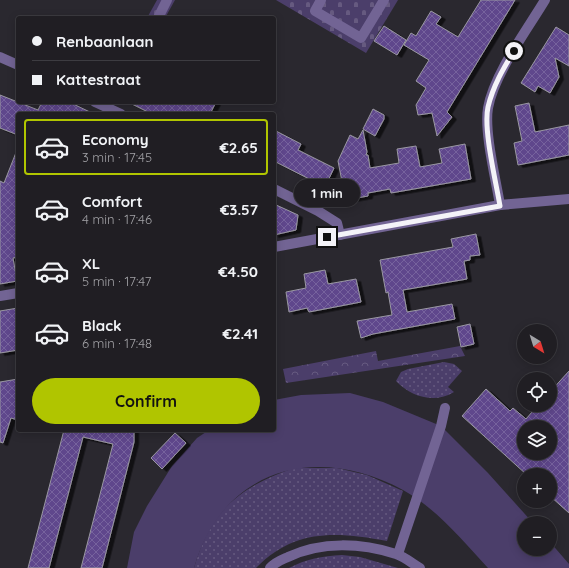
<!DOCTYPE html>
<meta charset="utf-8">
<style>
:root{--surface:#201e23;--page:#28272b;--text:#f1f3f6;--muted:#a2a2a6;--line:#3d3c41;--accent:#b0c500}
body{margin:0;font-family:Quicksand,sans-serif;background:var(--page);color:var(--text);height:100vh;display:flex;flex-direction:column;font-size:15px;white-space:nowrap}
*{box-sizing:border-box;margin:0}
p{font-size:13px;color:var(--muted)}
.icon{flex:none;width:22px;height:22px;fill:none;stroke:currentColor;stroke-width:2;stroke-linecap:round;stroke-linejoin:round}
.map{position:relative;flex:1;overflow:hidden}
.details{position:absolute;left:16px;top:112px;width:260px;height:320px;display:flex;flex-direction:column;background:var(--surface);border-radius:4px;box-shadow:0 2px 10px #0003,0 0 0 1px var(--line)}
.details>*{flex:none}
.guide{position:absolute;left:16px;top:16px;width:260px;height:88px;border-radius:4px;box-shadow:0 2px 10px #0003,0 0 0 1px var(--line);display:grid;align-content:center;height:88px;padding:0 16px;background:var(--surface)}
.needle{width:26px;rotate:142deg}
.controls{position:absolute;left:517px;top:324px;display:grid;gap:8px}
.controls a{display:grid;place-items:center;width:40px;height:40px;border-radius:50%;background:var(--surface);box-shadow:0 2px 10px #0003,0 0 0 1px var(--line);font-size:20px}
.end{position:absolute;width:18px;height:18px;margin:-9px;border:5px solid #f4f3f8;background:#111;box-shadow:0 0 0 2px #111}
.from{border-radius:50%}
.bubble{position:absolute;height:28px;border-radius:14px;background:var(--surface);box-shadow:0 2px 10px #0003,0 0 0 1px var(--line);font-size:13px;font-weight:700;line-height:28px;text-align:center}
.guide b{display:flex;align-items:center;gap:14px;height:38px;font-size:15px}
.guide b+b{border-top:1px solid var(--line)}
.guide i{width:10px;height:10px;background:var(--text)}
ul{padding:7px 0 0;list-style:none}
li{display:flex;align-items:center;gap:12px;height:56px;margin:0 8px 6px;padding:0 8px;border:2px solid transparent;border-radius:4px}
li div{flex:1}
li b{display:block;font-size:15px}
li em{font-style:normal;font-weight:700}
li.current{border-color:var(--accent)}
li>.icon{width:36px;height:36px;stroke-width:1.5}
.primary-button{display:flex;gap:8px;margin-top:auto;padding:8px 16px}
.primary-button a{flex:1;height:46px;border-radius:24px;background:var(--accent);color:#111;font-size:16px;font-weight:700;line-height:46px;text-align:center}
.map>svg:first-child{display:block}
.grass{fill:url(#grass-dots)}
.forest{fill:url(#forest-crowns)}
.cemetery{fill:url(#cemetery-stones)}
.pitch{fill:#4b3e6a}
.building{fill:url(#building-cross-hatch);stroke:#9a98a2;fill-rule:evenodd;filter:url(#shadow)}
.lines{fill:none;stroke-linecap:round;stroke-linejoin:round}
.minor{stroke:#726494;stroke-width:10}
.route{stroke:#f4f3f8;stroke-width:5}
</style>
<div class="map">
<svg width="569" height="568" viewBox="0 0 569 568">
<defs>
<pattern id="grass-dots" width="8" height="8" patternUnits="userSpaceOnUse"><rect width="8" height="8" fill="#4b3e6a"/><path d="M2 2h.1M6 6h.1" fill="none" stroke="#665a80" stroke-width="1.8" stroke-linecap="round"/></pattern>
<pattern id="forest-crowns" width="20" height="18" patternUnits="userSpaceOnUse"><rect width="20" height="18" fill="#4b3e6a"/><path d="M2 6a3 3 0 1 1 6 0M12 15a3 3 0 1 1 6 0" fill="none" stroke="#665a80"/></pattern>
<pattern id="cemetery-stones" width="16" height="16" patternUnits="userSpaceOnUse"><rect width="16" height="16" fill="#4b3e6a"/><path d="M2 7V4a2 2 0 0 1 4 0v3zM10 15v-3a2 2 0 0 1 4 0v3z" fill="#665a80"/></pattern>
<pattern id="building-cross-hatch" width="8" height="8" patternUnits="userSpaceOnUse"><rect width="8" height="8" fill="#5e478c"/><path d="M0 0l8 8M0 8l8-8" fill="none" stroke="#76629d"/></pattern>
<filter id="shadow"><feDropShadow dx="4.5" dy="2.5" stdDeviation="0" flood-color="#0009"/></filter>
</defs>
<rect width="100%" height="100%" fill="#2a282f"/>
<!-- grass -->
<g class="grass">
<path d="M444 362 454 364 462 371 448 387 454 392C435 404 411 397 396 381L401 372 408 369Z"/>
<path d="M294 468H337L367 475 403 491 387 541C337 532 295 528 256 568H194C210 511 239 487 294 468Z"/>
<path d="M342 555 360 557 398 568H289C306 559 322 556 342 555Z"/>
</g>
<!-- forest -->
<path class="forest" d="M460 346 465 356 286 383 283 369 376 351 378 361Z"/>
<!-- cemetery -->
<g class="cemetery">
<path d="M157 0H175L165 18H147Z"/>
<path d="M276 0H398L366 53Z"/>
</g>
<!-- pitch -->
<path class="pitch" d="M350 393 383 402 441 426 488 473 533 523H524V549H550V542L569 564V568H488C462 540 437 509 403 490 316 443 223 468 194 568H127L134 532 147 506 172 466 197 438 209 430H274V400L301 395Z"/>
<!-- building -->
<g class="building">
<path d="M481 0H515L447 112 452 117 437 136 432 113 418 115 416 105 426 88 416 81 429 60 404 45 411 33 416 36 431 11 441 17 436 24 458 37Z"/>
<path d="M384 26 406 40 397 55 374 41Z"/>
<path d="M556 27 569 35V66L555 58 559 77 550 93 538 86 535 92 521 83Z"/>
<path d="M0 95 38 110 42 102H69L94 114H18V135L0 128Z"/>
<path d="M128 102H216L210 114H152Z"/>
<path d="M529 103 535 132 569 125V155L518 165 514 143 522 141 515 106Z"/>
<path d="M373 109 384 115V119L375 136 363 129Z"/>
<path d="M274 130 301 144 298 150 334 168 325 187 274 161Z"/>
<path d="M363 130 367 152 366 155H368L370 168 399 163 397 149 416 146 420 167 442 163 439 149 465 144 471 179 391 193 390 189 368 193V196L351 199V196L345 197 338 161 350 135 358 139Z"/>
<path d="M17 150 18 257 13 258 17 281 0 284V181L4 183Z"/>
<path d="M274 204 298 215 296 230 274 235Z"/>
<path d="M476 234 480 255 470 256V260L464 261 467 279 403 290 407 312 452 304 455 319 373 334 361 338 357 321 392 315 388 292 386 293 380 260 453 247 451 239Z"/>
<path d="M325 270 328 284 356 279 361 302 309 312 307 308 289 312 286 292 306 288 304 274Z"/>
<path d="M18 308V350L0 353V311Z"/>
<path d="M470 324 474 344 461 347 457 327Z"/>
<path d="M569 371V513L550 496V475H527L462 416 486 389 510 411 513 408 526 419 538 405H550V392ZM524 427H550V453H524Z"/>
<path d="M18 379V420L11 418 3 443 0 442V382Z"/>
<path d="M64 430H134V442L102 568H81L113 444 83 437 49 568H28Z"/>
<path d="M175 433 186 443 162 469 151 458Z"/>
</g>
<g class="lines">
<!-- minor -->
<g class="minor">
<path d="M321 0 315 11 361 38 384 0"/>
<path d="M158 18 167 0"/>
<path d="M0 57 18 65"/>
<path d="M95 102 121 114"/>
<path d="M274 189 318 211 337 223 340 235"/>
<path d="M500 205C496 180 484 132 488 108 494 74 527 30 545 0"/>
<path d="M274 247 500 205 569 199"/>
<path d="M0 296 18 293"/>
<path d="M398 554 441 426 445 408"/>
<path d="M270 568C275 562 281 560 288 557 322 541 361 543 396 554 405 557 413 564 420 568"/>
</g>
</g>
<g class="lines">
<!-- route -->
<path class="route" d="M327 237 500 206C496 182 483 129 488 107 493 86 503 69 514 51"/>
</g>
</svg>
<div class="controls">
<a><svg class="needle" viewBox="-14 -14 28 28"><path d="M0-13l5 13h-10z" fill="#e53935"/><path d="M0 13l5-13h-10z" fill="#a2a2a6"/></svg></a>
<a><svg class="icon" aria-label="locate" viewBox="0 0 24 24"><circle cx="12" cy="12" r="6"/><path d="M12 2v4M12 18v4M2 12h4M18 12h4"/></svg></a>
<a><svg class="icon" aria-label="layers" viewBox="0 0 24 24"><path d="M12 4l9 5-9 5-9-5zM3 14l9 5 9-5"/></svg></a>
<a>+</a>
<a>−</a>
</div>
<i class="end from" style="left:514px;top:51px"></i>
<i class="end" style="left:327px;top:237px"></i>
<div class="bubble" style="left:294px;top:179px;width:66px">1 min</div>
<div class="guide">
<b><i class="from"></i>Renbaanlaan</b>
<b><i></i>Kattestraat</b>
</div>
<section class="details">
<ul>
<li class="current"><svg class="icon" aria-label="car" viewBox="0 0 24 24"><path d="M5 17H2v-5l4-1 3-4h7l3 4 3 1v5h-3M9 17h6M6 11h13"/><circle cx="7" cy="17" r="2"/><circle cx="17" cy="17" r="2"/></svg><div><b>Economy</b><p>3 min · 17:45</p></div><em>€2.65</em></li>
<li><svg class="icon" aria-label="car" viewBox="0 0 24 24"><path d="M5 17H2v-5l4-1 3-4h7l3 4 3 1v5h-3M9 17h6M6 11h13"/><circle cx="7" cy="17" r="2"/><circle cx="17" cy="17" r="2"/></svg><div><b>Comfort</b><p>4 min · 17:46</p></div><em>€3.57</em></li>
<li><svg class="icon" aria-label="car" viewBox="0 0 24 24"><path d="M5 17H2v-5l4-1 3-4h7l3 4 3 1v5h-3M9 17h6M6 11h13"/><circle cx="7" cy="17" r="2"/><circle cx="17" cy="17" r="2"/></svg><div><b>XL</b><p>5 min · 17:47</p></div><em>€4.50</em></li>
<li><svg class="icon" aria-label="car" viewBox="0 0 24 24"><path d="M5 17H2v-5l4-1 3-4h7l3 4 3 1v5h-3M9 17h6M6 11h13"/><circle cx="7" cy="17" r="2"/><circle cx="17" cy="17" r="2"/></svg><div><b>Black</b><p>6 min · 17:48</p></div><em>€2.41</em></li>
</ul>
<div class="primary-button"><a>Confirm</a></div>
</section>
</div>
